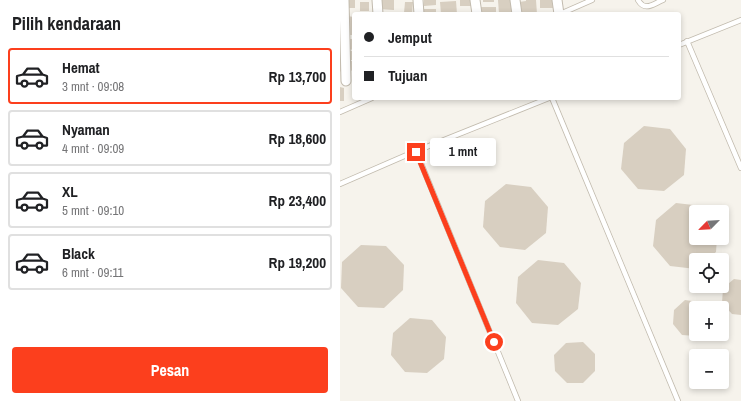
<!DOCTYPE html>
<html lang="id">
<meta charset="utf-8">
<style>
:root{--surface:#fff;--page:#f2f2f2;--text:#202124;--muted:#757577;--line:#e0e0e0;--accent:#fc3f1d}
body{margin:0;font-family:"Archivo Narrow",sans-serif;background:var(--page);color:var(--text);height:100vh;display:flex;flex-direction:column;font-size:15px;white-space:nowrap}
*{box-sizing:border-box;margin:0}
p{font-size:13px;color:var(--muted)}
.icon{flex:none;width:22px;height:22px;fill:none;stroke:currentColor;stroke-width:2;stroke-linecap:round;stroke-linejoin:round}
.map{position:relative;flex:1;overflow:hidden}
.sheet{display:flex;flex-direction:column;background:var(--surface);width:340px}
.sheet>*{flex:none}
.hud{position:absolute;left:12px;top:12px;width:329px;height:88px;border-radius:4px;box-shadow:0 2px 6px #0003;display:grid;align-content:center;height:88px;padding:0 12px;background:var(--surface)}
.needle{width:26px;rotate:246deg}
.tools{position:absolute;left:349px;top:205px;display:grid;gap:8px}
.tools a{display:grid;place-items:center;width:40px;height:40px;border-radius:4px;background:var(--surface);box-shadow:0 2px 6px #0003;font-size:20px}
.end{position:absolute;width:18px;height:18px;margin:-9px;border:5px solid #fc3f1d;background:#fff;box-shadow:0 0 0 2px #fff}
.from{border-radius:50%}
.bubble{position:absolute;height:28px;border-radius:4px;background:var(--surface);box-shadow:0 2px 6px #0003;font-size:13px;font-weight:800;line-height:28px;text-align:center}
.hud b{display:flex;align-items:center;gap:14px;height:38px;font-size:15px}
.hud b+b{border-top:1px solid var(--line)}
.hud i{width:10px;height:10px;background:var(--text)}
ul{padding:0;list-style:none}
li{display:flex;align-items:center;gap:12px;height:56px;margin:0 8px 6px;padding:0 4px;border:2px solid var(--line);border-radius:4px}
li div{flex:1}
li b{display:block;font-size:15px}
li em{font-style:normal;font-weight:800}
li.active{border-color:var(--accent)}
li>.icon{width:36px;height:36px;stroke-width:1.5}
h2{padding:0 12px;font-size:18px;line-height:48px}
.primary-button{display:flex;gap:8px;margin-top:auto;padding:8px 12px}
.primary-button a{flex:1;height:46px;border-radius:4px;background:var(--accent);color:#fff;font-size:16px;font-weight:800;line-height:46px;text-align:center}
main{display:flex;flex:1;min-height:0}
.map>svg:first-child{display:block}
.building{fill:#d8cfc1}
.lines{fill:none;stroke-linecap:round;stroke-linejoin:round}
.service-casing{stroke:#c2bbae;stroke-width:6}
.minor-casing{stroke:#c2bbae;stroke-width:11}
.service{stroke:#fff;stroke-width:4.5}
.minor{stroke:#fff;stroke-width:9}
.route{stroke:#fc3f1d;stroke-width:5}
</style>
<main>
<section class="sheet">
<h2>Pilih kendaraan</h2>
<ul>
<li class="active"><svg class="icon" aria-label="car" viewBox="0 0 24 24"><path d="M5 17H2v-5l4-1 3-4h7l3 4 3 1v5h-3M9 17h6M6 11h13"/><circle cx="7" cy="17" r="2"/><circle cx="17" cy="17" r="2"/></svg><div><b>Hemat</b><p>3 mnt · 09:08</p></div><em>Rp 13,700</em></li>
<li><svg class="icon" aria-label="car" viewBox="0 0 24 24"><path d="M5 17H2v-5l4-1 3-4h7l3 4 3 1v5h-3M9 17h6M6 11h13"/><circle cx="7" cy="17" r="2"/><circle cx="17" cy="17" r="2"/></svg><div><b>Nyaman</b><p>4 mnt · 09:09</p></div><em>Rp 18,600</em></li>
<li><svg class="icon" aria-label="car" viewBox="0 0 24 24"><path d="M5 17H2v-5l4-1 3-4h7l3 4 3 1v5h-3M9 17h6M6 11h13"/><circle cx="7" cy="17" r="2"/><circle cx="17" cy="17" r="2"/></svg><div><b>XL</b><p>5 mnt · 09:10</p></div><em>Rp 23,400</em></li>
<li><svg class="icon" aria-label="car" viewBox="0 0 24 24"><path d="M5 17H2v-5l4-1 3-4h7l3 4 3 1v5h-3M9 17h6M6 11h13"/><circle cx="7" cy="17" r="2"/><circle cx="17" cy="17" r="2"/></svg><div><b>Black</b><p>6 mnt · 09:11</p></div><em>Rp 19,200</em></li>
</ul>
<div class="primary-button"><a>Pesan</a></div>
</section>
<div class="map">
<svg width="401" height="401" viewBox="0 0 401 401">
<rect width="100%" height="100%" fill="#f6f3ec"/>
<!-- building -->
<g class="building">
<path d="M6 0H15V8H5Z"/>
<path d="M40 0H54V10L39 9Z"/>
<path d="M84 0H96V5L84 6Z"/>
<rect x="120" y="0" width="11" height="6"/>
<rect x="143" y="0" width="11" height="2"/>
<path d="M158 0H173L174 14H159Z"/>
<path d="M186 0H196L197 14H179V2L186 1Z"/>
<path d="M200 0H212L213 8H200Z"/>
<path d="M116 1 117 14H101L100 2Z"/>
<rect x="20" y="2" width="9" height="9"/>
<path d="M65 2H73L72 14 64 13Z"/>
<rect x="141" y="7" width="15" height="7"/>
<rect x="80" y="9" width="16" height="5"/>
<path d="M7 16 14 17V35H9L10 25H6Z"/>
<path d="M9 39H14V50L8 49Z"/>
<path d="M8 51H14V60H7Z"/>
<path d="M0 55H2L1 72 0 71Z"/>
<path d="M9 61H14V71L8 70Z"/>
<path d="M0 87 4 88V101H0Z"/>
<path d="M304 126 330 129 346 149 344 175 324 191 298 189 281 169 284 143Z"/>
<path d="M166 184 191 187 208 207 206 233 185 250 160 247 143 227 145 201Z"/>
<path d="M336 203 362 206 367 212H356V238H377L376 252 366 260H356V269L330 266 313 246 316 220Z"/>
<path d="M21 245 46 246 64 265 63 290 44 308 18 307 1 288 2 262Z"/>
<path d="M198 260 224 263 241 283 238 309 218 325 192 323 176 303 178 277Z"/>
<path d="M394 279 401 280V315L392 314 382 303 383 288Z"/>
<path d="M345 300 359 302 365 308H356V334H359L356 336 342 335 333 324 334 310Z"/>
<path d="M70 318 92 320 106 337 104 359 87 373 65 372 51 355 53 333Z"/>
<path d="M243 342 255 354V371L243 383H227L215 371 214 355 226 343Z"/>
</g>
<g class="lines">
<!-- service casing -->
<g class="service-casing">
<g id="service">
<path d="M298 0C305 12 313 4 323 0"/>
<path d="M220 14 252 0"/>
<path d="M347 41 401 168"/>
<path d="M339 45 401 20"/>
<path d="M212 98 338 401"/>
<path d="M0 112 32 98"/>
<path d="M76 151 178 401"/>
<path d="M0 184 69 154 209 98"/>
</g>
</g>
<!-- minor casing -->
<g class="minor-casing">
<g id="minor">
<path d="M4 0 6 81"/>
<path d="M37 0 38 14"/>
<path d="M78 0 79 14"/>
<path d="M135 0 137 14"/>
<path d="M175 0 177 14"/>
<path d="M217 0 219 14"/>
</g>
</g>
<!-- service -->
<use href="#service" class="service"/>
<!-- minor -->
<use href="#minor" class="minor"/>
</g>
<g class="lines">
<!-- route -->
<path class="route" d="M76 152 154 342"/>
</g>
</svg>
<div class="tools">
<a><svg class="needle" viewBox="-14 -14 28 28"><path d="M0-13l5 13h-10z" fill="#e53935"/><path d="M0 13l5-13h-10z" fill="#757577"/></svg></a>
<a><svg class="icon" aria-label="locate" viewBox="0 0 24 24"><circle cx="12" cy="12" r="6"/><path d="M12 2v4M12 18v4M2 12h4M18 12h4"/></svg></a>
<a>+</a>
<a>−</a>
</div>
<i class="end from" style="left:154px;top:342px"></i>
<i class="end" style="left:76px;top:152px"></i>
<div class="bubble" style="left:90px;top:138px;width:66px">1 mnt</div>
<div class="hud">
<b><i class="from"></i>Jemput</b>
<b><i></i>Tujuan</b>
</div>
</div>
</main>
